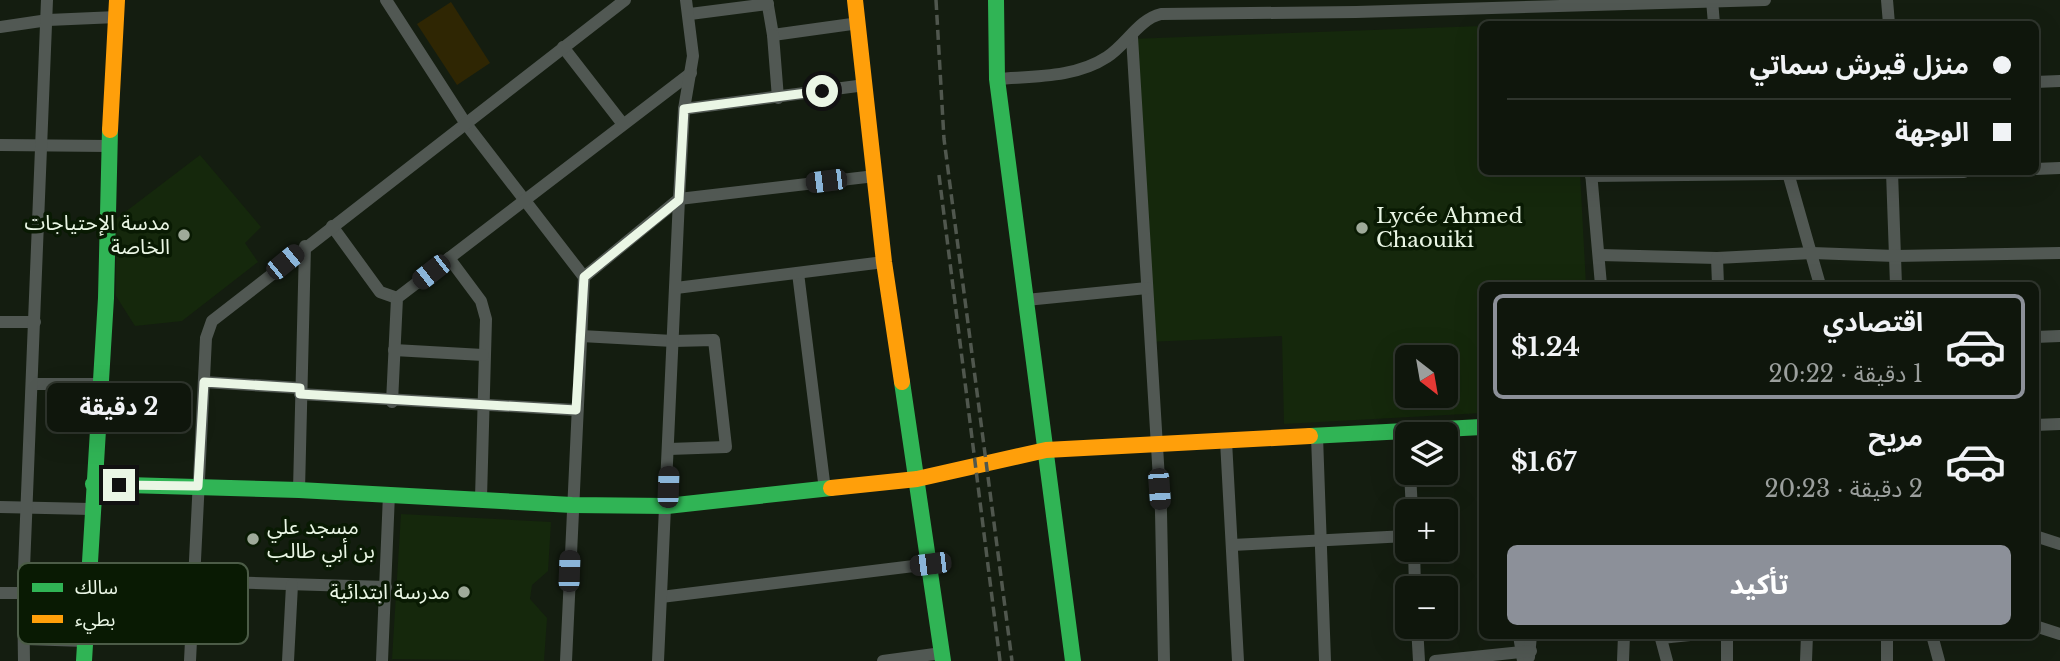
<!DOCTYPE html>
<html lang="ar">
<meta charset="utf-8">
<style>
:root{--surface:#0f160c;--page:#181f15;--text:#f1f3f6;--muted:#9b9f9d;--line:#2f352d;--accent:#8c9099}
body{margin:0;font-family:"Libre Baskerville","Noto Sans Arabic",serif;background:var(--page);color:var(--text);direction:rtl;height:100vh;display:flex;flex-direction:column;font-size:26px;white-space:nowrap}
*{box-sizing:border-box;margin:0}
p{font-size:23px;color:var(--muted)}
.icon{flex:none;width:38px;height:38px;fill:none;stroke:currentColor;stroke-width:2;stroke-linecap:round;stroke-linejoin:round}
.map{position:relative;flex:1;overflow:hidden;direction:ltr}
.panel{position:absolute;left:1479px;top:282px;width:560px;height:357px;display:flex;flex-direction:column;background:var(--surface);border-radius:10px;box-shadow:0 7px 28px #0002,0 0 0 2px var(--line);direction:rtl}
.panel>*{flex:none}
.guide{position:absolute;left:1479px;top:21px;width:560px;height:154px;border-radius:10px;box-shadow:0 7px 28px #0002,0 0 0 2px var(--line);direction:rtl;display:grid;align-content:center;height:154px;padding:0 28px;background:var(--surface)}
.needle{width:46px;rotate:149deg}
.fabs{position:absolute;left:1395px;top:345px;display:grid;gap:14px}
.fabs a{display:grid;place-items:center;width:63px;height:63px;border-radius:10px;background:var(--surface);box-shadow:0 7px 28px #0002,0 0 0 2px var(--line);font-size:35px}
.end{position:absolute;width:32px;height:32px;margin:-16px;border:9px solid #eaf6e5;background:#111;box-shadow:0 0 0 4px #111}
.from{border-radius:50%}
.bubble{position:absolute;height:49px;border-radius:10px;background:var(--surface);box-shadow:0 7px 28px #0002,0 0 0 2px var(--line);font-size:23px;font-weight:700;line-height:49px;text-align:center;direction:rtl}
.car{position:absolute;width:21px;height:42px;margin:-21px -10px;border-radius:9px;box-shadow:0 0 5px 2px #0007;background:linear-gradient(#222 24%,#8ab4d8 0 40%,#222 0 76%,#8ab4d8 0 86%,#222 0)}
.guide b{display:flex;align-items:center;gap:24px;height:66px;font-size:26px}
.guide b+b{border-top:2px solid var(--line)}
.guide i{width:18px;height:18px;background:var(--text)}
ul{padding:12px 0 0;list-style:none}
li{display:flex;align-items:center;gap:21px;height:105px;margin:0 14px 10px;padding:0 14px;border:4px solid transparent;border-radius:10px}
li div{flex:1}
li b{display:block;font-size:26px}
li em{font-style:normal;font-weight:700}
li.on{border-color:var(--accent)}
li>.icon{width:63px;height:63px;stroke-width:1.5}
.button{display:flex;gap:14px;margin-top:auto;padding:14px 28px}
.button a{flex:1;height:80px;border-radius:10px;background:var(--accent);color:#fff;font-size:28px;font-weight:700;line-height:80px;text-align:center}
.map>svg:first-child{display:block}
.built{fill:#15280c;fill-rule:evenodd}
.green{fill:#2f2603}
.lines{fill:none;stroke-linecap:round;stroke-linejoin:round}
.street{stroke:#515853;stroke-width:12}
.fast{stroke:#30b455;stroke-width:16}
.slow{stroke:#ff9f0a;stroke-width:16}
.rail{stroke:#50574e;stroke-width:3.5;stroke-dasharray:10 5;stroke-linecap:butt}
.route{stroke:#eaf6e5;stroke-width:9}
.poi-dot{fill:#9faa9a;stroke:#091a03;stroke-width:2.5}
.labels{text-anchor:middle;dominant-baseline:central;stroke-width:7;stroke-linejoin:round;paint-order:stroke}
.poi-label{font-size:21px;fill:#eaf6e5;stroke:#091a03;text-anchor:start}
.key{fill:#091a03;stroke:#4c5c47;stroke-width:2}
.key-label{font-size:19px;fill:#eaf6e5}
</style>
<div class="map">
<svg width="2060" height="661" viewBox="0 0 2060 661">
<rect width="100%" height="100%" fill="#141d10"/>
<!-- built -->
<g class="built">
<path d="M1482 26V172H1580L1586 285H1482V413L1284 424 1282 336 1147 342 1130 39ZM1407 357H1446V396H1407Z"/>
<path d="M200 155 261 227 245 243 258 262 182 321 135 326 116 296V219Z"/>
<path d="M401 514 551 522 548 571 532 585 530 599 547 618 544 661 392 659Z"/>
</g>
<!-- green -->
<path class="green" d="M451 2 490 63 457 85 417 24Z"/>
<g class="lines">
<!-- street -->
<g class="street">
<path d="M386 0 466 124 584 277 566 661"/>
<path d="M767 0 773 35 859 23"/>
<path d="M1712 0 1714 24"/>
<path d="M1887 0 1889 24"/>
<path d="M690 14 768 4"/>
<path d="M0 27 48 20 117 17"/>
<path d="M773 35 778 98"/>
<path d="M1132 37 1161 512 1164 661"/>
<path d="M563 47 622 123"/>
<path d="M997 79C1034 76 1075 78 1107 57 1126 45 1139 19 1161 14L1356 12 1765 0"/>
<path d="M2035 82 2060 81"/>
<path d="M684 109 865 85"/>
<path d="M0 145 109 146"/>
<path d="M2035 169 2060 168"/>
<path d="M1591 172 1601 285"/>
<path d="M1892 172 1896 285"/>
<path d="M1788 173 1820 285"/>
<path d="M1591 176 1964 172"/>
<path d="M332 226 380 292 397 298"/>
<path d="M1600 255 1717 258 1812 253 1895 256 2060 253"/>
<path d="M449 258 481 301 486 319 481 498"/>
<path d="M1717 258 1718 285"/>
<path d="M798 273 825 490"/>
<path d="M584 277 679 199 875 176"/>
<path d="M676 288 884 262"/>
<path d="M1026 300 1147 288"/>
<path d="M0 322H35"/>
<path d="M581 336 673 341 714 340 726 447 669 449"/>
<path d="M2035 337 2060 336"/>
<path d="M394 350 483 355"/>
<path d="M204 382 300 388"/>
<path d="M33 384H101"/>
<path d="M300 394 576 410"/>
<path d="M392 402 397 298 691 73"/>
<path d="M2035 425 2060 424"/>
<path d="M1317 436 1325 661"/>
<path d="M1226 441 1238 661"/>
<path d="M1410 472 1412 511"/>
<path d="M299 490 305 246"/>
<path d="M0 507 91 509"/>
<path d="M2035 536 2060 544"/>
<path d="M1232 545 1407 536"/>
<path d="M1414 550 1415 588"/>
<path d="M193 581 386 587"/>
<path d="M0 593H23"/>
<path d="M661 597 930 564"/>
<path d="M1417 626 1419 661"/>
<path d="M2035 626 2060 634"/>
<path d="M1519 635 1523 661"/>
<path d="M1660 635 1667 661"/>
<path d="M1932 635 1939 661"/>
<path d="M1661 638 1690 635"/>
<path d="M25 639 85 641"/>
<path d="M1529 657 1531 635"/>
<path d="M24 661 23 593 47 0"/>
<path d="M190 661 206 338 212 321 625 0"/>
<path d="M288 661 292 585"/>
<path d="M382 661 389 494"/>
<path d="M658 661 679 199 684 109 693 56 686 0"/>
<path d="M883 661 942 653"/>
<path d="M1435 661 1531 651"/>
<path d="M1623 661 1624 635"/>
<path d="M1727 661V635"/>
<path d="M1806 661 1807 635"/>
<path d="M1887 661V635"/>
</g>
<!-- fast -->
<g class="fast">
<path d="M996 0 997 79 1073 661"/>
<path d="M902 382 943 661"/>
<path d="M1310 436 1482 427"/>
<path d="M93 484 299 490 572 505 667 506 831 488"/>
<path d="M84 661 106 298 110 130"/>
</g>
<!-- slow -->
<g class="slow">
<path d="M855 0 884 262 902 382"/>
<path d="M110 130 117 0"/>
<path d="M831 488 917 479 1046 450 1310 436"/>
</g>
<!-- rail -->
<g class="rail">
<path d="M936 0 944 139 1012 661"/>
<path d="M939 175 1000 661"/>
</g>
</g>
<g class="lines">
<!-- route -->
<path class="route" d="M119 485 198 486 204 382 300 388V394L576 410 584 277 679 200 684 109 822 91"/>
</g>
<!-- markers -->
<g class="poi-dot">
<circle cx="1362" cy="228" r="7"/>
<circle cx="184" cy="235" r="7"/>
<circle cx="253" cy="539" r="7"/>
<circle cx="464" cy="592" r="7"/>
</g>
<g class="labels">
<!-- poi labels -->
<g class="poi-label">
<text x="1376" y="216">Lycée Ahmed<tspan x="1376" dy="24">Chaouiki</tspan></text>
<text x="170" y="223" text-anchor="end">مدسة الإحتياجات<tspan x="170" dy="24">الخاصة</tspan></text>
<text x="267" y="527">مسجد علي<tspan x="267" dy="24">بن أبي طالب</tspan></text>
<text x="450" y="592" text-anchor="end">مدرسة ابتدائية</text>
</g>
</g>
<!-- legend -->
<rect x="18" y="563" width="230" height="81" rx="10" class="key"/>
<rect x="32" y="583" width="31" height="9" fill="#30b455"/>
<rect x="32" y="615" width="31" height="8" fill="#ff9f0a"/>
<g class="key-label">
<text x="75" y="594">سالك</text>
<text x="75" y="626">بطيء</text>
</g>
</svg>
<div class="fabs">
<a><svg class="needle" viewBox="-14 -14 28 28"><path d="M0-13l5 13h-10z" fill="#e53935"/><path d="M0 13l5-13h-10z" fill="#9b9f9d"/></svg></a>
<a><svg class="icon" aria-label="layers" viewBox="0 0 24 24"><path d="M12 4l9 5-9 5-9-5zM3 14l9 5 9-5"/></svg></a>
<a>+</a>
<a>−</a>
</div>
<i class="end from" style="left:822px;top:91px"></i>
<i class="end" style="left:119px;top:485px"></i>
<div class="bubble" style="left:47px;top:383px;width:144px">2 دقيقة</div>
<i class="car" style="left:826px;top:181px;rotate:263deg"></i>
<i class="car" style="left:285px;top:262px;rotate:51deg"></i>
<i class="car" style="left:431px;top:272px;rotate:232deg"></i>
<i class="car" style="left:668px;top:487px;rotate:2deg"></i>
<i class="car" style="left:1159px;top:489px;rotate:176deg"></i>
<i class="car" style="left:930px;top:564px;rotate:263deg"></i>
<i class="car" style="left:569px;top:571px;rotate:2deg"></i>
<div class="guide">
<b><i class="from"></i>منزل قيرش سماتي</b>
<b><i></i>الوجهة</b>
</div>
<section class="panel">
<ul>
<li class="on"><svg class="icon" aria-label="car" viewBox="0 0 24 24"><path d="M5 17H2v-5l4-1 3-4h7l3 4 3 1v5h-3M9 17h6M6 11h13"/><circle cx="7" cy="17" r="2"/><circle cx="17" cy="17" r="2"/></svg><div><b>اقتصادي</b><p>1 دقيقة · 20:22</p></div><em>$1.24</em></li>
<li><svg class="icon" aria-label="car" viewBox="0 0 24 24"><path d="M5 17H2v-5l4-1 3-4h7l3 4 3 1v5h-3M9 17h6M6 11h13"/><circle cx="7" cy="17" r="2"/><circle cx="17" cy="17" r="2"/></svg><div><b>مريح</b><p>2 دقيقة · 20:23</p></div><em>$1.67</em></li>
</ul>
<div class="button"><a>تأكيد</a></div>
</section>
</div>
